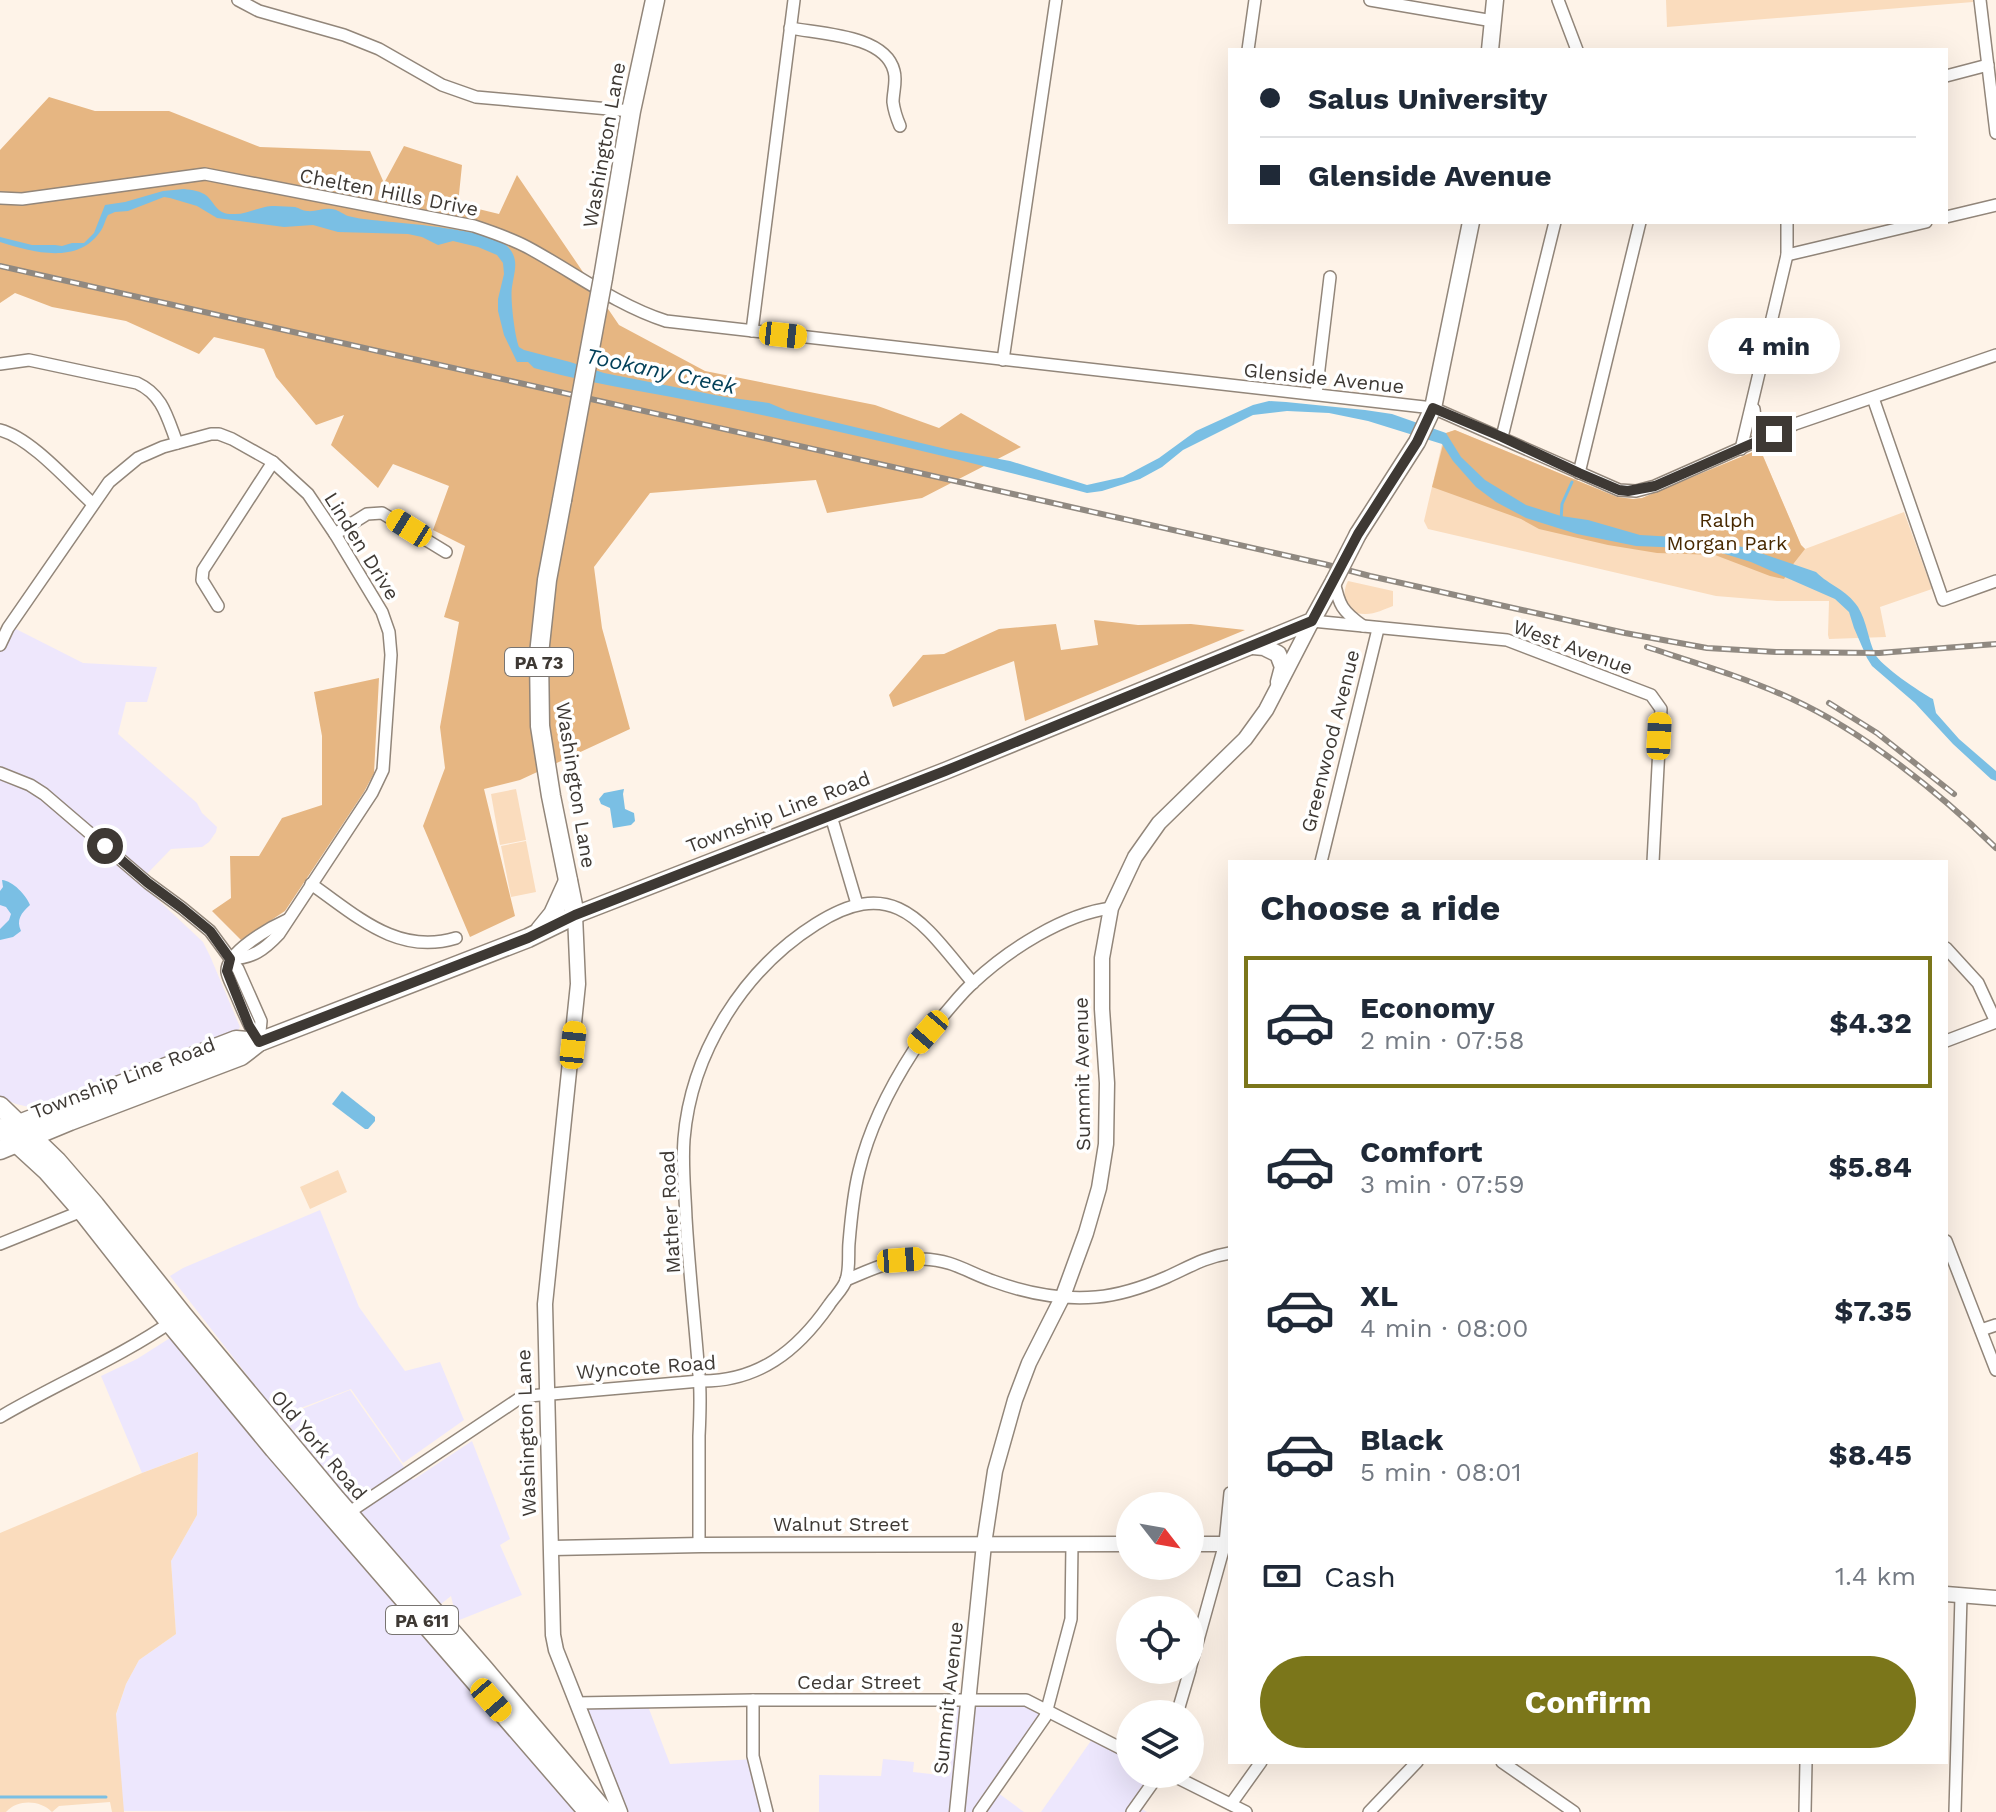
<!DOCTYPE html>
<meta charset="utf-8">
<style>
:root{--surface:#fff;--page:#f6f6f7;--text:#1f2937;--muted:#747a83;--line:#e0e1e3;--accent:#7b761a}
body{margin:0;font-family:"Work Sans",sans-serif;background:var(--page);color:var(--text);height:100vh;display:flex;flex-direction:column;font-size:30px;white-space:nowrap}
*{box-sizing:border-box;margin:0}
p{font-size:26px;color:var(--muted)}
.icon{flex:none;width:44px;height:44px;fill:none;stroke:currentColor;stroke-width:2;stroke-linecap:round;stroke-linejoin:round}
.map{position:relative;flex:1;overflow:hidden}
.side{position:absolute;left:1228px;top:860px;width:720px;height:904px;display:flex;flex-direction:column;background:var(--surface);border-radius:0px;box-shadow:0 8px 32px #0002}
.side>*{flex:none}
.banner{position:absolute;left:1228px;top:48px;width:720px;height:176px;border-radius:0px;box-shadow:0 8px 32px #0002;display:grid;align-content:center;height:176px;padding:0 32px;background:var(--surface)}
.needle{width:52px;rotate:121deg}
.tools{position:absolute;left:1116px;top:1492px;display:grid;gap:16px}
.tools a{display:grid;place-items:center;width:88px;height:88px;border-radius:50%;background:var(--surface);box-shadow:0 8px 32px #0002;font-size:40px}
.end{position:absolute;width:36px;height:36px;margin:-18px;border:10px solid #3e3934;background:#fff;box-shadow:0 0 0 4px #fff}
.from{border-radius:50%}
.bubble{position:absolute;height:56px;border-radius:28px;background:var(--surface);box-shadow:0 8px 32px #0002;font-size:26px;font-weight:700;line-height:56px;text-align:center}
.car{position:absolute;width:24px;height:48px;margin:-24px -12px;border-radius:10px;box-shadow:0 0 6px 2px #0007;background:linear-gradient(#f5c518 24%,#345 0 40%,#f5c518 0 76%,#345 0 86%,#f5c518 0)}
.banner b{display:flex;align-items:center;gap:28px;height:76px;font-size:30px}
.banner b+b{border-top:2px solid var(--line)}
.banner i{width:20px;height:20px;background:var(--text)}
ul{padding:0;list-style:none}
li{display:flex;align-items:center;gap:24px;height:132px;margin:0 16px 12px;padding:0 16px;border:4px solid transparent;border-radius:0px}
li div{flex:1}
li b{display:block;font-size:30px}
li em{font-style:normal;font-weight:700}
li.current{border-color:var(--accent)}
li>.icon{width:72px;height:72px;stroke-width:1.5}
h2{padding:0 32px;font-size:36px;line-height:96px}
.pay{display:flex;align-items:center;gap:20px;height:88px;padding:0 32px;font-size:30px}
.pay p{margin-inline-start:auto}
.cta{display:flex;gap:16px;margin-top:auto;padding:16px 32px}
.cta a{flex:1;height:92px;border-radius:48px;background:var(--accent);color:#fff;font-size:32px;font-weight:700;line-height:92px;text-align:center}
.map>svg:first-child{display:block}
.commercial{fill:#ede7fd}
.education{fill:#eee7fc}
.green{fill:#fadcbd}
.forest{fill:#e6b682}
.water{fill:#7abfe4}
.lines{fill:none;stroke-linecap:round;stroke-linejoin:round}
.stream{stroke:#7abfe4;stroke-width:3}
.minor-casing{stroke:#92867a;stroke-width:14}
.tertiary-casing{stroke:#92867a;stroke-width:17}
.secondary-casing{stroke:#92867a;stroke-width:19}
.primary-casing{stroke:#92867a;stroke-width:21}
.trunk-casing{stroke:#92867a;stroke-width:21}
.minor{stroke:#fff;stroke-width:11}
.tertiary{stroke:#fff;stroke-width:14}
.secondary{stroke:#fff;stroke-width:16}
.primary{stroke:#fff;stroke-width:18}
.trunk{stroke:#fff;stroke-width:18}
.rail-casing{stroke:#908981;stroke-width:6}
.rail{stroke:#fff;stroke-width:3;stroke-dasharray:9;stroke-linecap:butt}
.secondary-bridge-casing{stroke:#92867a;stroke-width:19;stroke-linecap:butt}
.primary-bridge-casing{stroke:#92867a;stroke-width:21;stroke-linecap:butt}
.secondary-bridge{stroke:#fff;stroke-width:16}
.primary-bridge{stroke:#fff;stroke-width:18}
.route{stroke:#3e3934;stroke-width:10}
.labels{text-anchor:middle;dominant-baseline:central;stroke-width:7;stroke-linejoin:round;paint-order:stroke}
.shield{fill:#fff;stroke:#787471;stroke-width:2}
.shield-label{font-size:18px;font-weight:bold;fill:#3e3934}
.street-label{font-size:20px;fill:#3e3934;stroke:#fff}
.park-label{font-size:20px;fill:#482900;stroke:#fff}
.water-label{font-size:22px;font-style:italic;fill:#034059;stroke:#fff}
</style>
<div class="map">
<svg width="1996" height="1812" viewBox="0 0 1996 1812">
<rect width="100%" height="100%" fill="#fef3e8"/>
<!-- commercial -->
<g class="commercial">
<path d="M320 1210 359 1307 405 1371 440 1362 464 1420 403 1463 351 1389 290 1412 284 1408 278 1415 170 1276 183 1268Z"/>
<path d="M180 1335 578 1812 122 1811 116 1715 126 1684 139 1660 176 1634 171 1561 197 1515V1452L142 1473 101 1376 137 1359 170 1338Z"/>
<path d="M350 1390 413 1480 472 1441 510 1539 500 1545 522 1595 457 1621 451 1596 441 1604 394 1550 392 1551 282 1417Z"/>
<path d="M968 1699 1026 1700 1048 1709 994 1790 1024 1812H819V1775L881 1776 883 1759 914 1762 913 1772 949 1776 956 1708Z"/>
<path d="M646 1701 670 1764 754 1759 766 1812H619L576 1703Z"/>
<path d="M1095 1735 1130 1753V1774H1159L1137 1806 1147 1812H1041Z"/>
</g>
<!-- education -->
<path class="education" d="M16 629 83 663 157 667 147 702H126L118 734 197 803 202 813 217 827 216 832 209 842 202 847 171 849 139 882 203 942 210 956 240 1027 237 1032 210 1045 141 1066 37 1106 29 1107 16 1104 0 1097V632Z"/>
<!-- green -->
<g class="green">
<path d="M1666 0H1973V2L1667 27Z"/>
<path d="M1455 430 1617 497 1633 499 1642 498 1760 449 1801 545 1805 549 1904 512 1932 589 1880 607 1886 637 1829 639 1828 635 1829 601H1777L1716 596 1428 529 1424 521 1442 444 1446 433Z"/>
<path d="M1348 581 1393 591V606C1385 609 1375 614 1366 614 1346 615 1340 596 1348 581Z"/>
<path d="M516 789 526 840 500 845 491 794Z"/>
<path d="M526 841 536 892 511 897 501 846Z"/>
<path d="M338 1170 347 1192 310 1209 300 1187Z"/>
<path d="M198 1452 197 1515 171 1561 176 1634 139 1660 126 1684 116 1714 124 1812H112L110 1802 59 1806 52 1812C40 1800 18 1799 6 1812H0V1533L142 1473Z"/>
</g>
<!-- forest -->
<g class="forest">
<path d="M49 97 95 111H169L260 147 370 151 384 183 404 146 462 165 458 204 499 214 517 175 619 325 705 371 875 405 939 428 961 413 1021 447 922 498 827 513 816 480 650 493 594 567 602 628 630 729 520 780 484 789 515 916 470 937 423 826 445 768 440 727 459 622 444 617 465 546 433 530 449 486 393 464 378 488 331 445 344 415 316 425 276 377 264 349 214 337 199 354 126 321 52 307 15 293 0 303V150Z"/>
<path d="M1455 430 1617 497 1633 499 1642 498 1760 449 1801 545 1805 549 1794 563 1784 579 1770 576 1715 555 1657 553 1608 545 1539 529 1521 519 1432 487 1446 433Z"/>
<path d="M1094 620 1138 625 1191 624 1245 630 1025 721 1014 661 893 707 889 695 923 655 944 654 999 629 1056 624 1061 650 1098 645Z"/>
<path d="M379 678 374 773 364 792 285 911 241 940 212 911 231 898 230 856H259L282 818 322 805V736L314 692Z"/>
</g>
<!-- water -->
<g class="water">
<path d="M184 189C192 190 201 191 207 196 217 206 217 215 235 214 246 214 255 209 265 207 273 205 287 207 295 207 299 208 303 211 307 211 315 212 323 208 331 209 337 209 343 214 348 216 355 218 364 219 372 220 398 223 493 229 508 247 520 260 514 272 512 287 510 299 515 337 519 347L524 350 570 362 604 373 725 397 769 403 788 411 950 450 1010 461 1087 485 1123 477 1159 458 1196 431 1253 405 1269 401 1286 402 1365 410 1392 414 1446 433 1461 457 1485 480 1526 505 1561 516 1588 520 1640 535 1693 538 1743 547 1816 572C1830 586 1846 589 1858 607 1867 622 1868 639 1875 654 1880 665 1921 693 1933 699L1936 713 1959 739 1996 771V781L1991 779 1953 744 1915 703 1872 666 1867 658 1854 628 1849 612 1835 599 1751 562 1709 549 1636 546 1577 534 1526 518 1496 502 1476 487 1453 461 1442 444 1368 421 1329 413 1287 411 1253 415 1183 450 1162 467 1140 479 1102 491 1087 493C973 462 859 435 743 411 674 396 603 387 534 368L528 362H517L504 335 498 311V299L504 274 503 263 497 255 478 247 453 241 438 245 422 237 408 234 338 232 313 225 284 227 217 218 197 206 170 198 164 197 128 211 115 212 108 215C105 220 104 227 100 232 77 265 32 252 0 242V237L32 245H55L62 246 72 243H84L94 233 105 205 125 202 163 191Z"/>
<path d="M624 789 623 794 625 809 634 813 635 821 631 825 613 828 610 808 601 804 599 799 604 793Z"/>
<path d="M2 880C13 881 26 895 30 905 21 913 16 920 21 931L13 937 0 940V929L9 920 11 914 6 907 0 905V891L3 887Z"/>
<path d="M342 1091 375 1117V1121L368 1129H365L332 1104Z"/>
</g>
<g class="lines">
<!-- stream -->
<g class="stream">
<path d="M1561 520 1562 504 1572 482"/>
<path d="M0 1797H106"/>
</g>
<!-- minor casing -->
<g class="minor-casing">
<g id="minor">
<path d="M238 0 259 11 344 35 379 49 442 85 476 97 631 111"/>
<path d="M1370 0 1493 21"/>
<path d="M1558 0 1577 50"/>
<path d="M1980 0 1996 133"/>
<path d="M790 28C821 34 885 35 894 71 897 81 893 92 893 102 894 110 897 119 900 126"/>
<path d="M1248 50 1255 0"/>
<path d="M1946 76 1988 65"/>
<path d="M0 198 22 199 205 174 474 226C492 232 510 238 527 247 572 271 616 305 666 321L1433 408 1619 490 1636 491 1655 486 1795 424 1996 355"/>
<path d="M1946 217 1996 205"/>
<path d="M1787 255 1926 222"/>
<path d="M752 331 794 0"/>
<path d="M1003 360 1056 0"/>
<path d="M0 364 29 360 137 383C163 395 167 417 177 443"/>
<path d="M1316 394 1330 277"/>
<path d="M1873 398 1943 600 1996 581"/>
<path d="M1754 409C1755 423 1760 429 1774 434"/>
<path d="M0 430C31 438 69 482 93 504"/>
<path d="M1502 437 1555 222"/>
<path d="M1741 449 1787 255V222"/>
<path d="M1579 473 1640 222"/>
<path d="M335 534 367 514 382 513 446 552"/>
<path d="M1334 581C1339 605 1342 611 1363 626"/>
<path d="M218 606 202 580 203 570 273 462"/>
<path d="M1312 621 1507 640 1651 695 1661 709 1653 862"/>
<path d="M0 645 8 628 109 482 138 458 163 447 211 434H219L232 439 273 462 308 494 335 534 382 612 389 632 391 655 383 770 372 793 279 934C264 950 253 958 230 959"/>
<path d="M0 773 30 785 44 794 148 883 182 908 210 931 238 969 261 1021 259 1042"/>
<path d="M831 816 857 904"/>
<path d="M1321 862 1378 629"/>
<path d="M311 884C356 915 397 956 456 938"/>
<path d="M1946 948 1978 983 1996 1022"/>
<path d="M1946 1041 1996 1022"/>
<path d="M259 1042C248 1025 242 1008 234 990 232 985 228 978 227 972 225 953 271 927 287 920"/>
<path d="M1946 1241 1996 1370"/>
<path d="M0 1244 82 1211"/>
<path d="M846 1280C870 1270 896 1257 923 1259 953 1260 967 1272 993 1281 1026 1293 1061 1300 1096 1297 1121 1295 1144 1287 1167 1277 1189 1267 1205 1257 1230 1253"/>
<path d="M1981 1330 1996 1325"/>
<path d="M0 1417C58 1383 119 1358 174 1320"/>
<path d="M345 1515 517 1400 529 1396 700 1381C758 1382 797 1351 829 1305 834 1297 844 1288 846 1280 850 1269 848 1254 849 1243 851 1219 853 1195 859 1171 869 1129 890 1087 914 1050 921 1038 932 1028 941 1018 952 1006 962 992 974 982 1008 950 1064 914 1111 908"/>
<path d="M699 1545C699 1508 699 1472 699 1436 700 1416 701 1395 699 1375 695 1323 689 1270 686 1218 685 1191 682 1166 684 1139 691 1053 743 970 816 924 896 873 924 925 973 983"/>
<path d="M1190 1669 1225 1543 1230 1493"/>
<path d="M753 1700V1756L767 1812"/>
<path d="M576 1703 753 1700H1026L1130 1753"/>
<path d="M1177 1714 1190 1670"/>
<path d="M1502 1762 1574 1812"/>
<path d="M1170 1774 1246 1812"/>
<path d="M1231 1804 1261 1762"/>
<path d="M979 1812 1045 1717 1071 1619 1072 1544"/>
<path d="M1132 1812 1159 1774"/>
<path d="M1369 1812 1417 1762"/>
<path d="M1805 1812 1806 1762"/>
<path d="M1955 1812 1961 1596"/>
</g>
</g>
<!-- tertiary casing -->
<g class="tertiary-casing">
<g id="tertiary">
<path d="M575 915 578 984 545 1304 553 1635 556 1650 620 1812"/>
<path d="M1190 1544H1230"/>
<path d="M552 1548 701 1545 1130 1544"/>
<path d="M1946 1594 1996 1598"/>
<path d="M957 1812 984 1544 995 1471 1015 1400 1029 1363 1063 1296 1086 1233 1099 1188 1106 1144 1107 1083 1102 1009V958L1111 908 1135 857 1159 823 1245 739 1266 710 1312 621"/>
</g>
</g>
<!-- secondary casing -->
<g class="secondary-casing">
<g id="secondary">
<path d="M1490 50 1495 0"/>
<path d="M1358 534 1417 442 1433 408 1471 222"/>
<path d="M1253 646 1264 647 1278 654 1283 667 1279 682"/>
<path d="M575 915 945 771 1312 621 1334 581"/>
</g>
</g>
<!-- primary casing -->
<g class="primary-casing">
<g id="primary">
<path d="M603 278 631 111 655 0"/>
<path d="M540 930 553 914 568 881"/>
<path d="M6 1131 19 1124 236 1040 259 1042"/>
<path d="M0 1150 70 1121 241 1056 259 1042 528 938 575 915 551 796 540 726 539 654 547 580 562 500"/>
</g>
</g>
<!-- trunk casing -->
<g class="trunk-casing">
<g id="trunk">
<path d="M0 1106 57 1161 95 1205 183 1315 336 1499 484 1669 605 1812"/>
<path d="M0 1128 47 1171 82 1211 170 1323 274 1449 588 1812"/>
</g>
</g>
<!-- minor -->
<use href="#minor" class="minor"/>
<!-- tertiary -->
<use href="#tertiary" class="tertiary"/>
<!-- secondary -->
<use href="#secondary" class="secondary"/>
<!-- primary -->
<use href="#primary" class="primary"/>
<!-- trunk -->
<use href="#trunk" class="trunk"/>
<!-- rail casing -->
<g class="rail-casing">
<g id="rail">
<path d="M0 266 1324 564 1370 576 1625 633 1707 648 1776 652 1879 653 1996 644"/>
<path d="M1647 647C1696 663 1746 678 1792 699 1864 732 1940 793 1996 848"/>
<path d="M1829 703 1877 733 1954 794"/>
</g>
</g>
<!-- rail -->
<use href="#rail" class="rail"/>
<!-- secondary-bridge casing -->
<g class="secondary-bridge-casing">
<path id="secondary-bridge" d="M1334 581 1358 534"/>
</g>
<!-- primary-bridge casing -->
<g class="primary-bridge-casing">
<path id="primary-bridge" d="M562 500 603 278"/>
</g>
<!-- secondary-bridge -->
<use href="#secondary-bridge" class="secondary-bridge"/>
<!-- primary-bridge -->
<use href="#primary-bridge" class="primary-bridge"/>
</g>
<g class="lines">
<!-- route -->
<path class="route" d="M105 846 148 883 182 908 210 931 230 959 227 971 249 1026 259 1042 528 938 575 915 945 771 1312 621 1358 534 1417 442 1433 408 1502 437 1579 473 1619 490 1628 491 1655 486 1774 434"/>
</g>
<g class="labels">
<!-- shield labels -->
<g class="shield">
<rect x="505" y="648" width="68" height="28" rx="6"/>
<rect x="386" y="1606" width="72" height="28" rx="6"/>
</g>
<g class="shield-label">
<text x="539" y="662">PA 73</text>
<text x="422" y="1620">PA 611</text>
</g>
<!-- street labels -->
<g class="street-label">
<text transform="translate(604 145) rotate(-80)">Washington Lane</text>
<text transform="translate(389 192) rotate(11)">Chelten Hills Drive</text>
<text transform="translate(1324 378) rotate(6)">Glenside Avenue</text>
<text transform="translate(362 546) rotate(58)">Linden Drive</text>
<text transform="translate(1573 647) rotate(20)">West Avenue</text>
<text transform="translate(1330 741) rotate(-76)">Greenwood Avenue</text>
<text transform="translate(576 785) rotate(81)">Washington Lane</text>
<text transform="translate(778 812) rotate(-21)">Township Line Road</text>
<text transform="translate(1082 1074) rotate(-91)">Summit Avenue</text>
<text transform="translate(123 1078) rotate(-21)">Township Line Road</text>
<text transform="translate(670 1212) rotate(-93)">Mather Road</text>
<text transform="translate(646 1367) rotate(-4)">Wyncote Road</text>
<text transform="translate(526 1433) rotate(-92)">Washington Lane</text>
<text transform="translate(319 1445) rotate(50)">Old York Road</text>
<text x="841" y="1524">Walnut Street</text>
<text x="859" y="1682">Cedar Street</text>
<text transform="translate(948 1698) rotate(-84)">Summit Avenue</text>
</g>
<!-- park labels -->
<g class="park-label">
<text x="1727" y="520">Ralph<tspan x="1727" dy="23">Morgan Park</tspan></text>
</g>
<!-- water labels -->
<g class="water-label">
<text transform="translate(661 371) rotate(12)">Tookany Creek</text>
</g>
</g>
</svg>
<div class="tools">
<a><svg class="needle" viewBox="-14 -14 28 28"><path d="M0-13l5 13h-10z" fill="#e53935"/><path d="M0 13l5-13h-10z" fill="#747a83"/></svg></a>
<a><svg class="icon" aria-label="locate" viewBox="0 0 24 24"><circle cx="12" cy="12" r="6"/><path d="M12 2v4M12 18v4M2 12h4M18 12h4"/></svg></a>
<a><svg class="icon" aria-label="layers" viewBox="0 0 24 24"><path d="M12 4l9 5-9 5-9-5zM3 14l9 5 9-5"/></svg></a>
</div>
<i class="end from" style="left:105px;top:846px"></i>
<i class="end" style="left:1774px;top:434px"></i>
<div class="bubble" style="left:1708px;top:318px;width:132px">4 min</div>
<i class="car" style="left:783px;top:335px;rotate:96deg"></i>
<i class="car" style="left:409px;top:528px;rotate:302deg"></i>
<i class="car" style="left:1659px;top:736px;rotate:3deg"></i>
<i class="car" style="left:928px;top:1032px;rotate:221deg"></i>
<i class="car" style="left:573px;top:1045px;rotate:6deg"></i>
<i class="car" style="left:901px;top:1260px;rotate:86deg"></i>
<i class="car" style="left:491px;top:1700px;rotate:139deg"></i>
<div class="banner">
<b><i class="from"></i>Salus University</b>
<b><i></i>Glenside Avenue</b>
</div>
<section class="side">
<h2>Choose a ride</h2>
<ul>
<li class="current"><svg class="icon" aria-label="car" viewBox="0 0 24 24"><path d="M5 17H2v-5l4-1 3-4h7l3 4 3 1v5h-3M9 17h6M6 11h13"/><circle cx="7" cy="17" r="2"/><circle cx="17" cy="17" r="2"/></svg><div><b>Economy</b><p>2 min · 07:58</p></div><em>$4.32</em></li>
<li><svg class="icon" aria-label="car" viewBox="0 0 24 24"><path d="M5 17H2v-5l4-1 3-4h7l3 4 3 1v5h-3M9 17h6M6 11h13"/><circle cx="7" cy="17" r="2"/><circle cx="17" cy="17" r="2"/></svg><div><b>Comfort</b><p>3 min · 07:59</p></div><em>$5.84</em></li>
<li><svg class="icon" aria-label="car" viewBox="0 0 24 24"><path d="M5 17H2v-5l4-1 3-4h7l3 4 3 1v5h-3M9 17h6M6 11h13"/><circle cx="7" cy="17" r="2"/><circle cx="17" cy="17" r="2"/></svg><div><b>XL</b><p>4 min · 08:00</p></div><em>$7.35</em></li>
<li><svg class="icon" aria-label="car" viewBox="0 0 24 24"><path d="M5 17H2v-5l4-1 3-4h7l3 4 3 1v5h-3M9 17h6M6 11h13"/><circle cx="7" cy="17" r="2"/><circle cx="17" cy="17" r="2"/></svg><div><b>Black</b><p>5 min · 08:01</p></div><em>$8.45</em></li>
</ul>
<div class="pay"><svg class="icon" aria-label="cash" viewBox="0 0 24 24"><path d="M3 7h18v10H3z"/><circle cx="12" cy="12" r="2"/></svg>Cash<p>1.4 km</p></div>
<div class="cta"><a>Confirm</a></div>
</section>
</div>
